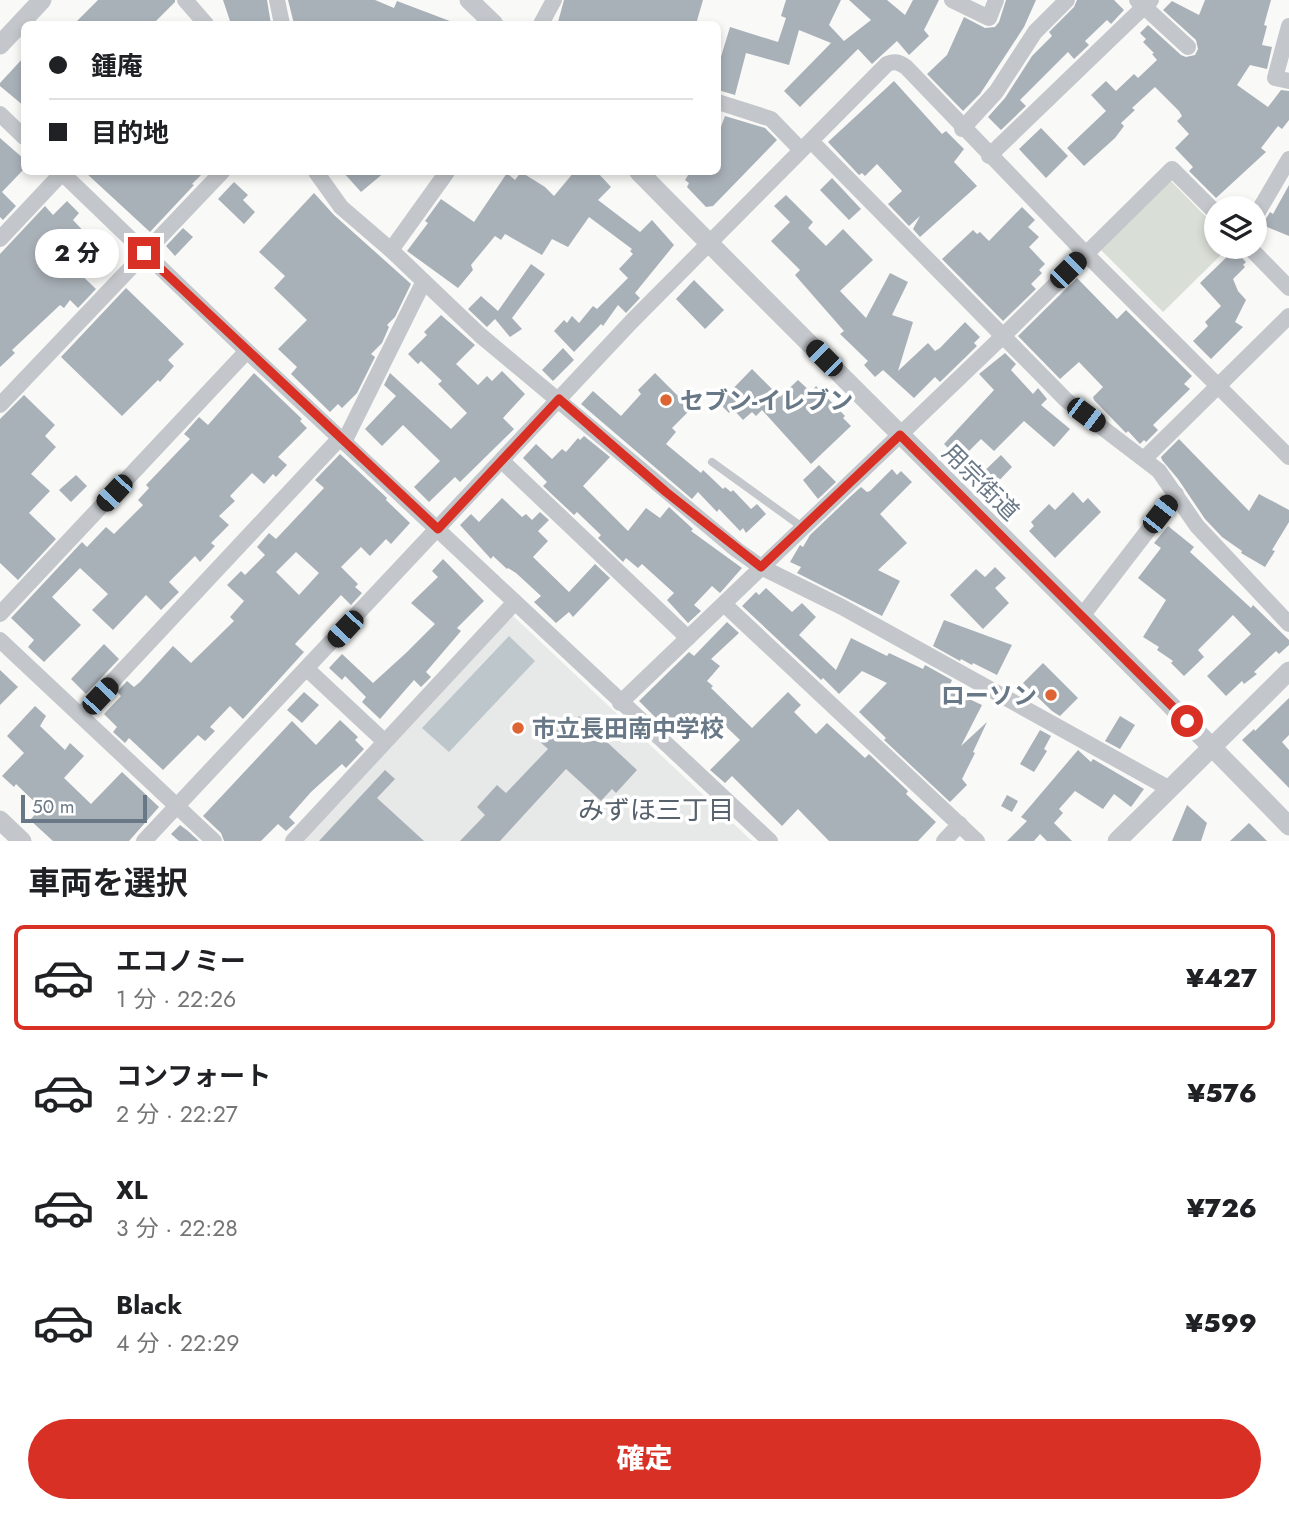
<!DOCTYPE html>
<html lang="ja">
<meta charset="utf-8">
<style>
:root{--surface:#fff;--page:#f6f6f6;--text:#202124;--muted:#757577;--line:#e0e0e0;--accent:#d93025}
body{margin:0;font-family:Jost,"Noto Sans JP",sans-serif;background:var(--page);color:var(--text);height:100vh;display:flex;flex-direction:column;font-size:26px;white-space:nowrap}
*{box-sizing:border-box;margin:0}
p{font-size:23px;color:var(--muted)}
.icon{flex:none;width:38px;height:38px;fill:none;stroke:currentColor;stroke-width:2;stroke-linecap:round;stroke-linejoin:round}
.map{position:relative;height:841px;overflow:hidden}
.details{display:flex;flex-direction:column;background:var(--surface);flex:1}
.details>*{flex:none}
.hud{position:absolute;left:21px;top:21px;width:700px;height:154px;border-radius:10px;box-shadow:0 4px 10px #0003;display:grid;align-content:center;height:154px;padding:0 28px;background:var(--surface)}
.fabs{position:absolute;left:1204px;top:196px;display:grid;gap:14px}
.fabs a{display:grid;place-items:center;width:63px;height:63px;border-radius:50%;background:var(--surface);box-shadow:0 4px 10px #0003;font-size:35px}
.scale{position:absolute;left:21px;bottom:18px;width:126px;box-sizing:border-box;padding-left:7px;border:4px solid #697887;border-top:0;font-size:19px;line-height:24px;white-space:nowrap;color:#697887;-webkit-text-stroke:5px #fff;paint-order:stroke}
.end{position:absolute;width:32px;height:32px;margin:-16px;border:9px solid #d93025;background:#fff;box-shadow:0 0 0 4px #fff}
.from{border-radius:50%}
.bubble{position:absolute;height:49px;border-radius:24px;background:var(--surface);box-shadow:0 4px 10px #0003;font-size:23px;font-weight:800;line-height:49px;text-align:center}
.car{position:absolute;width:21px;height:42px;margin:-21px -10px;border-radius:9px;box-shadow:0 0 5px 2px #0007;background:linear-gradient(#222 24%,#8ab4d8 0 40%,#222 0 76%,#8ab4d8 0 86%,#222 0)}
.hud b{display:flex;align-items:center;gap:24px;height:66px;font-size:26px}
.hud b+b{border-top:2px solid var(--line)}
.hud i{width:18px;height:18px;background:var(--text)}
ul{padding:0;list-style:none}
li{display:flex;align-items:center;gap:21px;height:105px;margin:0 14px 10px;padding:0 14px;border:4px solid transparent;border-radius:10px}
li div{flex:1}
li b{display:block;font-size:26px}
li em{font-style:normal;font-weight:800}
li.active{border-color:var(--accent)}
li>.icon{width:63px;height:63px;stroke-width:1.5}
h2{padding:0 28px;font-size:32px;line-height:84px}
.button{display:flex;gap:14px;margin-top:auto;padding:14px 28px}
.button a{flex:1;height:80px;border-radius:42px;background:var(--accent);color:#fff;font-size:28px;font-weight:800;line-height:80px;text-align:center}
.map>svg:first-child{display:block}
.built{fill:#e7e8e8}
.green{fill:#d9ded6}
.water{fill:#bcc6cb}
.building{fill:#a9b1b8;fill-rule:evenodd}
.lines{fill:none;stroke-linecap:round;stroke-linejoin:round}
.service{stroke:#c3c6ca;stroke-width:8}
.minor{stroke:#c3c6ca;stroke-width:16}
.tertiary{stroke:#c3c6ca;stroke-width:19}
.route{stroke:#d93025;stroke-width:9}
.poi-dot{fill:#de6433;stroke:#fff;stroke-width:2.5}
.labels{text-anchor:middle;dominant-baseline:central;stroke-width:7;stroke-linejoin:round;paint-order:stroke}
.poi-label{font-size:24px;font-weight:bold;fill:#697887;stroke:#fff;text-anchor:start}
.street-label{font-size:24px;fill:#697887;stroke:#fff}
.neighbourhood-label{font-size:26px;fill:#57626c;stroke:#fff}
</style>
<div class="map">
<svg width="1289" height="841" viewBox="0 0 1289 841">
<rect width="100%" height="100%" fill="#f9f9f7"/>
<!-- built -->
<path class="built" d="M511 614 752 841H299Z"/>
<!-- green -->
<path class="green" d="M1170 180 1216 227V247H1229L1163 312 1100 249Z"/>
<!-- water -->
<path class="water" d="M509 636 535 661 449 752 422 728Z"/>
<!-- building -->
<g class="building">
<path d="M98 0H175V2L153 24H74Z"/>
<path d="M223 0H267L271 24H231Z"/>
<path d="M288 0H375L394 8 397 1 455 23 294 24Z"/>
<path d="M564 0H703L696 24H570L558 22Z"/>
<path d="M786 0H841L829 25 844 41 871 20 849 0H887L905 15 913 0H939L924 30 929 36 909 55 897 41 872 64 858 49 800 107 784 91 831 43 799 30 789 65 746 53 735 95 718 90V59L720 60 730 27 778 42 786 18 781 16Z"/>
<path d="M1006 0H1036L1024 27 980 94 963 111 927 74 947 55 964 17 985 28 995 27 999 22Z"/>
<path d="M1077 0H1114L1124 10 1111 24 1107 20 1085 41 1089 45 1074 59 1068 52 1020 100 1026 106 1001 130 988 117 1005 98 1032 56 1052 36 1049 32 1074 7Z"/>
<path d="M1205 0H1271L1264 25 1267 26 1262 45 1272 47 1267 69 1250 65 1237 85 1268 107 1281 90 1289 91V120L1282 129 1278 126 1261 148 1266 152 1216 198 1189 171 1193 167 1175 148 1189 134 1177 121 1182 116 1179 111 1155 87 1132 108 1135 110 1121 123 1124 126 1115 138 1084 166 1067 148 1106 111 1091 95 1106 81 1116 91 1134 74 1138 78 1157 60 1152 54 1154 53 1143 42 1146 39 1140 33 1148 25 1181 55 1186 57 1195 55 1198 49 1196 40 1163 10 1172 1 1199 15Z"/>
<path d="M24 57V106L0 86V83Z"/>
<path d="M894 81 942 134 946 131 964 149 954 162 977 186 920 237 913 229 920 216 909 226 888 204 902 191 877 164 865 176 862 173 859 175 828 142Z"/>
<path d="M725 116 765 128 777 140 713 206 706 207 687 187 689 183 685 180 690 172H718V135Z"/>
<path d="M1041 128 1068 156 1046 178 1019 149Z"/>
<path d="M0 138 24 159V169L2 192 16 206 3 220 0 217Z"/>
<path d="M85 172H204L192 184 194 185 150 232Z"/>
<path d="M343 172H385L361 192Z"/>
<path d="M521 172 545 187 554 196 574 172H597L611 187 598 200 640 232 652 220 674 245 635 293 640 298 626 313 618 305 603 326 601 324 574 352 554 331 564 320 567 323 572 316 579 323 593 306 597 309 628 278 619 269 633 254 630 251 632 249 589 217 568 247 552 239 542 255 505 234 501 240 495 236 471 265 473 270 458 288 407 251 428 223 425 221 441 199 474 222 507 173 515 180Z"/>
<path d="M832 178 861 209 849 220 820 190Z"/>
<path d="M234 182 248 195 243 200 255 212 244 224 218 199Z"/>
<path d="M1289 185V236L1262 225 1270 212 1273 214Z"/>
<path d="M314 193 334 215 411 284 395 317 387 325 389 327 382 343 371 354 375 357 357 393 342 408 338 404 330 412 291 374 297 367 278 349 307 320 274 288 285 276 259 252Z"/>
<path d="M786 195 813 222 808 228 826 246 843 229 873 260 840 291 866 318 890 273 908 282 892 315 913 322 898 371 928 343 935 351 940 348 965 322 980 337 974 343 977 346 940 382 935 377 914 398 883 370 875 377 864 365 868 361 840 334 844 331 795 275 800 270 771 241 790 222 774 206Z"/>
<path d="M67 201 79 213 73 220 89 237 86 240 93 247 73 267 96 289 78 308 70 300 64 308 60 305 12 350 15 353 0 367V254L45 206 53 215Z"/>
<path d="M1022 207 1035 220 1028 227 1039 237 1029 247 1045 264 1039 270 1042 273 1031 284 1036 289 1003 321 942 259 973 230 977 234 980 232 989 241Z"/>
<path d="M183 228 193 237 175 256 166 246Z"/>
<path d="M1234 250 1246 262 1243 265 1245 267 1233 279 1238 291 1246 300 1235 322 1243 327 1211 359 1193 341 1208 326 1205 322 1221 306 1200 283Z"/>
<path d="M531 264 545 274 512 318 522 329 510 337 495 319 487 327 468 309 481 296 498 311Z"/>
<path d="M1077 278 1117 319 1126 310 1192 376 1184 384 1190 389 1153 425 1158 430 1146 442 1144 440 1140 444 1128 431 1126 433 1094 400 1093 397 1103 387 1079 362 1060 379 1018 336Z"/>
<path d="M694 280 724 310 705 329 676 299Z"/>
<path d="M126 288 184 344 168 360 174 366 160 382 158 380 122 416 61 357Z"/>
<path d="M441 315 475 345 456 364 478 385 487 376 492 381 502 371 525 394 503 418 514 429 460 482 455 477 429 502 414 487 440 461 403 425 382 446 365 429 396 396 384 385 390 373 451 429 467 413 438 384 442 381 421 361 418 364 408 354 427 335 424 332Z"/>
<path d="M563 348 574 360 553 381 542 370Z"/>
<path d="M1005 353 1016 364 1011 370 1033 394 1038 388 1047 399 1041 405 1070 429 1054 447 1024 421 994 451 981 439 960 460 944 444 994 390 979 374Z"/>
<path d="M752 369 780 397 798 380 811 392 816 386 845 416 843 418 851 426 811 464 762 410 756 416 752 412 743 420 733 409 729 413 719 403Z"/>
<path d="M254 373 302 419 300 421 307 428 278 457 287 465 276 477 273 474 264 484 252 473 230 496 235 501 219 516 229 525 211 543 215 546 200 562 195 556 169 582 179 592 161 610 146 595 113 630 92 610 108 594 80 568 52 597 81 625 44 662 28 647 34 640 11 618 82 542 87 547 106 527 114 534 143 505 138 500 149 488 146 485 190 439 184 434 199 417 208 425Z"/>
<path d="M655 373 691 409 672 428 676 432 666 444 701 473 703 470 723 489 725 487 731 492 733 490 751 509 757 504 766 514 746 533 743 528 740 531 719 509 717 512 698 492 692 499 581 404 593 391 621 416 641 394 638 390Z"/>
<path d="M24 395 55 425 45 436 56 447 31 474 50 491 29 513 56 539 18 580 0 563V419Z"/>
<path d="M584 436 610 457 583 486 628 531 646 508 660 518 669 507 693 529 691 531 742 568 720 593 712 586 694 605 701 611 688 623 667 600 674 593 642 564 638 568 626 558 623 562 598 538 601 535 577 512 574 515 543 486 547 482 523 458 536 444 552 459 562 449 566 452 578 438 580 440Z"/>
<path d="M1179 439 1249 511 1259 494 1289 510V522L1272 550 1275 551 1265 567 1241 553 1242 551 1222 537 1205 519 1178 479 1162 460 1161 457Z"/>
<path d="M340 454 387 498 386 500 410 523 391 544 386 539 370 556 361 547 341 567 358 584 355 587 362 593 351 605 341 595 295 644 304 652 243 719 230 706 210 727 215 731 205 741 198 735 163 770 129 738 125 743 113 732 117 727 104 714 121 696 117 692 127 681 134 687 140 682 173 646 191 663 234 621 230 617 244 601 227 585 241 571 245 575 265 555 257 547 269 533 276 539 324 488 315 480ZM296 552 319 573 299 595 276 572Z"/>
<path d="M1001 455 1012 467 991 489 979 476Z"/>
<path d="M819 465 836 482 818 499 803 480Z"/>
<path d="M892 469 897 475 901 471 912 482 880 514 907 543 878 570 900 581 882 616 797 573 801 567 790 562 800 545 803 547 810 535 851 496 861 487 867 492 870 491Z"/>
<path d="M76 475 87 486 71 502 59 490Z"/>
<path d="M1073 492 1083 503 1088 498 1101 512 1055 558 1029 531 1034 526 1031 522 1049 504 1055 510Z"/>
<path d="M502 498 522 517 526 514 532 520 540 512 549 520 538 531 548 541 533 557 569 592 595 564 610 578 573 617 569 612 556 623 534 602 541 596 516 573 508 568 507 569 493 556 491 559 460 525 471 514 479 522Z"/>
<path d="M1168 526 1194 547 1190 552 1251 608 1253 605 1289 640V645L1279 654 1276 651 1254 672 1257 674 1244 684 1242 681 1226 696 1207 676 1251 634 1233 615 1198 650 1204 657 1184 676 1171 663 1173 661 1157 650 1159 647 1143 637 1166 600 1138 578 1161 548 1154 543Z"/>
<path d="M443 559 484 601 457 628 461 631 426 672 431 677 421 687 414 680 380 719 362 702 366 697 345 676 342 680 329 668 342 654 373 683 406 653 435 624 411 603 438 577 432 571Z"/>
<path d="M995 567 1006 578 995 588 1009 603 983 629 950 595 976 569 985 577Z"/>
<path d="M766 588 792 612 802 603 816 617 799 635 836 670 851 638 887 656 889 653 923 669 925 665 952 680 950 685 969 694 967 698 982 705 961 746 987 722 973 752 975 753 962 779 967 785 950 802 884 740 886 738 859 712 887 683 862 671 839 694 823 678 821 680 742 606 756 592 759 595Z"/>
<path d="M944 620 1012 645 997 675 973 663 972 665 961 659 960 661 933 646Z"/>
<path d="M727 622 739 633 711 659 720 666 707 681 713 686 711 688 752 728 788 692 801 705 794 712 816 734 827 723 865 758 869 754 908 791 906 794 936 822 918 841H829L798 809 782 826 732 776 725 783 710 770 740 740 714 715 685 743 658 715 656 718 639 701 689 652 694 656Z"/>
<path d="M104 644 119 659 86 694 71 679Z"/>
<path d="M1043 663 1078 698 1060 716 1052 711 1023 683Z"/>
<path d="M0 670 18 687 0 705Z"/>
<path d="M304 692 319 705 302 723 287 710Z"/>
<path d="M1289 698V735L1282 742 1289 750V788L1242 740 1254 729 1255 731Z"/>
<path d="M35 706 46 716 40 726 65 750 70 743 84 756 64 778 91 804 122 772 159 807 129 841H53L30 820 41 808 16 784 14 787 2 776 24 753 7 736Z"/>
<path d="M579 716 637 770 616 793 612 789 601 801 566 769 500 841H460L485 815 477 807 497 785 506 793 548 749 539 741 553 726 562 734Z"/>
<path d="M1120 716 1135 725 1120 749 1105 741Z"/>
<path d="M340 720 358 737 355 740 364 749 346 768 342 764 311 792 289 817 295 823 286 831 278 824 261 841H224L221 833 203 816 292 721 316 745Z"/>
<path d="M1040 730 1051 736 1044 749 1047 751 1034 772 1020 764Z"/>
<path d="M1078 750 1091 762 1093 759 1144 789 1131 807 1114 794 1103 809 1075 791 1059 809 1063 813 1054 823 1072 841H1047L1040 834 1034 841H1007L1027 821 1021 817Z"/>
<path d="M385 770 395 779 377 798 424 841H319Z"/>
<path d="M1007 795 1018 801 1012 812 1001 806Z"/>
<path d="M1187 805 1207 823 1201 841H1172Z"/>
<path d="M1249 823 1267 841H1230Z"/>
<path d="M180 825 188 831 199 841H179L171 834Z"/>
</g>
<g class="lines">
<!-- service -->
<path class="service" d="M712 462 802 527"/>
<!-- minor -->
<g class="minor">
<path d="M185 0 206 24"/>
<path d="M277 0 282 24"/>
<path d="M952 0 989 18 996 0"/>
<path d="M1137 0 1188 47"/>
<path d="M541 24 554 0"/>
<path d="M1289 26 1275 78 1289 81"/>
<path d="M718 102 771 119 801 150"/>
<path d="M0 114 24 137"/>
<path d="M962 129 996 92 1035 32 1067 0"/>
<path d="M811 141 1066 400 1159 471 1197 526 1289 624"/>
<path d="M989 156 1151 0"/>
<path d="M61 172 247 351 770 841"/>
<path d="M316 172 341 207 391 250 480 335 737 550 761 567 842 607 1170 789"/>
<path d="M1255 217 1289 159"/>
<path d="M0 239 63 172"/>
<path d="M1249 247 1289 288"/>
<path d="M391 250 447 172"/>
<path d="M0 405 222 172"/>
<path d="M344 442 423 283"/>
<path d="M1144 459 1289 316"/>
<path d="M502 461 688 638"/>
<path d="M724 604 977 841"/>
<path d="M0 614 247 351"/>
<path d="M1082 616 1176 494"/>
<path d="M0 640 214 841"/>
<path d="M307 669 384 741"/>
<path d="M620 703 1002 337 1172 169 1216 213"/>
<path d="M81 715 340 438"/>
<path d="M144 841 632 321 887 64C895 61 899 62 906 67L1085 253 1289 457"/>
<path d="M293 841 515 602"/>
<path d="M944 841 960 824"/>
</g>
<!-- tertiary -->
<g class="tertiary">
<path d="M469 0 494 24"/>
<path d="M0 45 42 0"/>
<path d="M639 172C854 391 1075 605 1289 826"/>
<path d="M0 820 22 841"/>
<path d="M1117 841 1289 671"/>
</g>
</g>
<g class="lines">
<!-- route -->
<path class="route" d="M144 253 438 529 559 399 666 492 761 567 900 435 1187 721"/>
</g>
<!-- markers -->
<g class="poi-dot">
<circle cx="666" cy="400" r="7"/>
<circle cx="1051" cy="695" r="7"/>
<circle cx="518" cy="728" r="7"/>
</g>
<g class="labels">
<!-- poi labels -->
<g class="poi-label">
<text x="680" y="400">セブン-イレブン</text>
<text x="1037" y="695" text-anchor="end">ローソン</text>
<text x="532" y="728">市立長田南中学校</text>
</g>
<!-- street labels -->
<g class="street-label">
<text transform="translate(981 482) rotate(45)">用宗街道</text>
</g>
<!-- neighbourhood labels -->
<g class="neighbourhood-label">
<text x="656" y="810">みずほ三丁目</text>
</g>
</g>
</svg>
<div class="fabs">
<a><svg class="icon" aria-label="layers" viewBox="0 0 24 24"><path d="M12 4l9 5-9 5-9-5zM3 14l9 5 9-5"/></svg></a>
</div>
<div class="scale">50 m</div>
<i class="end from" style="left:1187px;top:721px"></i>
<i class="end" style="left:144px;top:253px"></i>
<div class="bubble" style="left:35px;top:229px;width:84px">2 分</div>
<i class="car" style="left:1068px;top:270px;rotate:45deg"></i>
<i class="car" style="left:824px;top:358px;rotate:315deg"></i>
<i class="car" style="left:1086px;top:415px;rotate:127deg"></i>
<i class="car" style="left:114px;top:493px;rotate:223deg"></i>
<i class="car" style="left:1160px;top:514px;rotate:38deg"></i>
<i class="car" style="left:345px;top:629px;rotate:223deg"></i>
<i class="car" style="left:100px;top:696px;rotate:43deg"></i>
<div class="hud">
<b><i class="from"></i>鍾庵</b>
<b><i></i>目的地</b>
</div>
</div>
<section class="details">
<h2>車両を選択</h2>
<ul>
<li class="active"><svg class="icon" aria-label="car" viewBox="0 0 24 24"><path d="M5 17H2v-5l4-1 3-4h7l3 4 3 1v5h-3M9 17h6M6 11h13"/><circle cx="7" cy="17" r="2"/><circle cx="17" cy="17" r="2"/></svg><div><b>エコノミー</b><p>1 分 · 22:26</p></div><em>¥427</em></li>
<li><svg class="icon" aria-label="car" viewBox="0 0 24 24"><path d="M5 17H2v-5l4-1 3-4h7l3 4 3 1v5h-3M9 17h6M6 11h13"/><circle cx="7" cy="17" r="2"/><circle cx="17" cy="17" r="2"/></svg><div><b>コンフォート</b><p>2 分 · 22:27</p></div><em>¥576</em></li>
<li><svg class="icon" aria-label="car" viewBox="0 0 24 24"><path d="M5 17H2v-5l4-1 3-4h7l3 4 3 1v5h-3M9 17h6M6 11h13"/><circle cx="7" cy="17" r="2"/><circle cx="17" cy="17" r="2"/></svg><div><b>XL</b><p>3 分 · 22:28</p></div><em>¥726</em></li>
<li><svg class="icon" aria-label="car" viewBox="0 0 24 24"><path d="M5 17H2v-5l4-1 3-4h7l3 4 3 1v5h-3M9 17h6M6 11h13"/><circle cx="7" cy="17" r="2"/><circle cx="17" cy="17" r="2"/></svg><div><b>Black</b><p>4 分 · 22:29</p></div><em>¥599</em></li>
</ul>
<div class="button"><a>確定</a></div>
</section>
